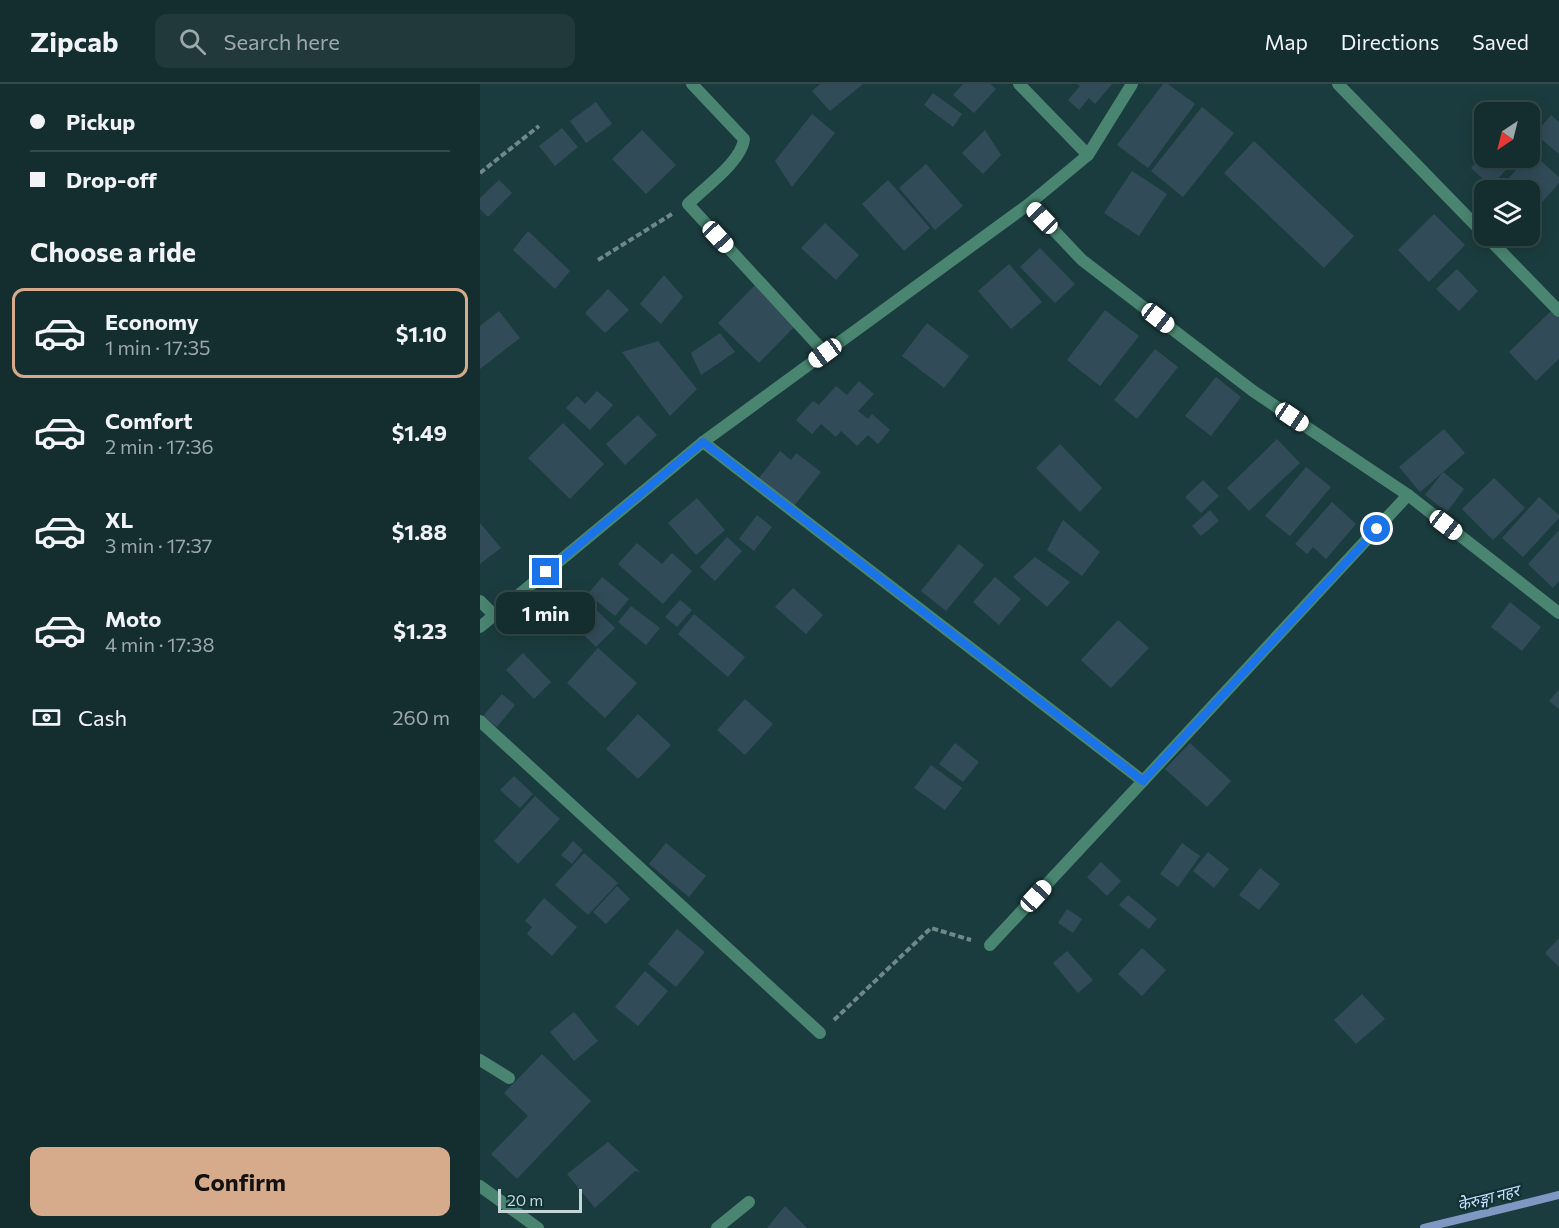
<!DOCTYPE html>
<meta charset="utf-8">
<style>
:root{--surface:#142d2e;--page:#21393a;--text:#f1f3f6;--muted:#9da8aa;--line:#33494a;--accent:#d6ab8b}
body{margin:0;font-family:Commissioner,"Noto Sans Devanagari",sans-serif;background:var(--page);color:var(--text);height:100vh;display:flex;flex-direction:column;font-size:22px;white-space:nowrap}
*{box-sizing:border-box;margin:0}
p{font-size:20px;color:var(--muted)}
.icon{flex:none;width:33px;height:33px;fill:none;stroke:currentColor;stroke-width:2;stroke-linecap:round;stroke-linejoin:round}
.map{position:relative;flex:1;overflow:hidden}
.drawer{display:flex;flex-direction:column;background:var(--surface);width:480px}
.drawer>*{flex:none}
.banner{display:grid;align-content:center;height:132px;padding:0 30px;background:var(--surface)}
.needle{width:39px;rotate:215deg}
.fabs{position:absolute;left:994px;top:18px;display:grid;gap:12px}
.fabs a{display:grid;place-items:center;width:66px;height:66px;border-radius:12px;background:var(--surface);box-shadow:0 3px 15px #0003,0 0 0 2px var(--line);font-size:30px}
.scale{position:absolute;left:18px;bottom:15px;width:84px;box-sizing:border-box;padding-left:6px;border:3px solid #c3d5d7;border-top:0;font-size:16px;line-height:21px;white-space:nowrap;color:#c3d5d7;-webkit-text-stroke:4px #103234;paint-order:stroke}
.end{position:absolute;width:27px;height:27px;margin:-14px;border:8px solid #1a73e8;background:#fff;box-shadow:0 0 0 3px #fff}
.from{border-radius:50%}
.bubble{position:absolute;height:42px;border-radius:12px;background:var(--surface);box-shadow:0 3px 15px #0003,0 0 0 2px var(--line);font-size:20px;font-weight:700;line-height:42px;text-align:center}
.car{position:absolute;width:18px;height:36px;margin:-18px -9px;border-radius:8px;box-shadow:0 0 4px 2px #0007;background:linear-gradient(#fff 24%,#345 0 40%,#fff 0 76%,#345 0 86%,#fff 0)}
.banner b{display:flex;align-items:center;gap:21px;height:57px;font-size:22px}
.banner b+b{border-top:2px solid var(--line)}
.banner i{width:15px;height:15px;background:var(--text)}
ul{padding:0;list-style:none}
li{display:flex;align-items:center;gap:18px;height:90px;margin:0 12px 9px;padding:0 18px;border:3px solid transparent;border-radius:12px}
li div{flex:1}
li b{display:block;font-size:22px}
li em{font-style:normal;font-weight:700}
li.active{border-color:var(--accent)}
li>.icon{width:54px;height:54px;stroke-width:1.5}
h2{padding:0 30px;font-size:27px;line-height:72px}
.pay{display:flex;align-items:center;gap:15px;height:66px;padding:0 30px;font-size:22px}
.pay p{margin-inline-start:auto}
.button{display:flex;gap:12px;margin-top:auto;padding:12px 30px}
.button a{flex:1;height:69px;border-radius:12px;background:var(--accent);color:#111;font-size:24px;font-weight:700;line-height:69px;text-align:center}
header{display:flex;align-items:center;gap:36px;box-sizing:border-box;height:84px;padding:0 30px;background:var(--surface);border-bottom:2px solid var(--line)}
header strong{font-size:28px}
nav{display:flex;gap:33px;margin-inline-start:auto;font-size:21px}
.search{width:420px;height:54px;background:var(--page);display:flex;align-items:center;gap:15px;box-sizing:border-box;padding:0 21px;border-radius:12px;color:var(--muted);font-size:22px}
main{display:flex;flex:1;min-height:0}
.map>svg:first-child{display:block}
.lines{fill:none;stroke-linecap:round;stroke-linejoin:round}
.stream{stroke:#7f98c3;stroke-width:8}
.building{fill:#324b59}
.path{stroke:#6f888a;stroke-width:4;stroke-dasharray:6 3;stroke-linecap:butt}
.service{stroke:#498570;stroke-width:12}
.minor{stroke:#498570;stroke-width:12}
.route{stroke:#1a73e8;stroke-width:8}
.labels{text-anchor:middle;dominant-baseline:central;stroke-width:4.5;stroke-linejoin:round;paint-order:stroke}
.water-label{font-size:16px;font-style:italic;fill:#c9dbfd;stroke:#103234}
</style>
<header>
<strong>Zipcab</strong>
<div class="search"><svg class="icon" aria-label="search" viewBox="0 0 24 24"><circle cx="10" cy="10" r="6"/><path d="M15 15l6 6"/></svg>Search here</div>
<nav><a>Map</a><a>Directions</a><a>Saved</a></nav>
</header>
<main>
<section class="drawer">
<div class="banner">
<b><i class="from"></i>Pickup</b>
<b><i></i>Drop-off</b>
</div>
<h2>Choose a ride</h2>
<ul>
<li class="active"><svg class="icon" aria-label="car" viewBox="0 0 24 24"><path d="M5 17H2v-5l4-1 3-4h7l3 4 3 1v5h-3M9 17h6M6 11h13"/><circle cx="7" cy="17" r="2"/><circle cx="17" cy="17" r="2"/></svg><div><b>Economy</b><p>1 min · 17:35</p></div><em>$1.10</em></li>
<li><svg class="icon" aria-label="car" viewBox="0 0 24 24"><path d="M5 17H2v-5l4-1 3-4h7l3 4 3 1v5h-3M9 17h6M6 11h13"/><circle cx="7" cy="17" r="2"/><circle cx="17" cy="17" r="2"/></svg><div><b>Comfort</b><p>2 min · 17:36</p></div><em>$1.49</em></li>
<li><svg class="icon" aria-label="car" viewBox="0 0 24 24"><path d="M5 17H2v-5l4-1 3-4h7l3 4 3 1v5h-3M9 17h6M6 11h13"/><circle cx="7" cy="17" r="2"/><circle cx="17" cy="17" r="2"/></svg><div><b>XL</b><p>3 min · 17:37</p></div><em>$1.88</em></li>
<li><svg class="icon" aria-label="car" viewBox="0 0 24 24"><path d="M5 17H2v-5l4-1 3-4h7l3 4 3 1v5h-3M9 17h6M6 11h13"/><circle cx="7" cy="17" r="2"/><circle cx="17" cy="17" r="2"/></svg><div><b>Moto</b><p>4 min · 17:38</p></div><em>$1.23</em></li>
</ul>
<div class="pay"><svg class="icon" aria-label="cash" viewBox="0 0 24 24"><path d="M3 7h18v10H3z"/><circle cx="12" cy="12" r="2"/></svg>Cash<p>260 m</p></div>
<div class="button"><a>Confirm</a></div>
</section>
<div class="map">
<svg width="1079" height="1144" viewBox="0 0 1079 1144">
<rect width="100%" height="100%" fill="#1b3c3e"/>
<g class="lines">
<!-- stream -->
<path class="stream" d="M944 1144 1079 1111"/>
</g>
<!-- building -->
<g class="building">
<path d="M340 0H383L350 27 332 7Z"/>
<path d="M483 0H510L516 5 494 29 473 11Z"/>
<path d="M597 0H632L615 20 609 14 599 26 588 16 600 2Z"/>
<path d="M683 0H688L715 20 668 84 637 61Z"/>
<path d="M453 9 482 30 473 43 444 21Z"/>
<path d="M116 18 132 40 106 59 90 37Z"/>
<path d="M722 23 754 49 703 113 671 87Z"/>
<path d="M332 30 355 49 312 103 295 77Z"/>
<path d="M1071 31 1079 38V70L1055 50Z"/>
<path d="M82 44 98 63 75 82 59 62Z"/>
<path d="M162 46 196 81 166 110 132 75Z"/>
<path d="M505 46 521 71 503 90 482 69Z"/>
<path d="M774 57 874 152 844 184 744 89Z"/>
<path d="M1005 68V74H1037L1011 102 991 84Z"/>
<path d="M1051 68 1079 93V99L1050 132V106H1018L1047 74H1050Z"/>
<path d="M446 80 483 122 455 146 419 104Z"/>
<path d="M652 87 687 110 659 152 624 129Z"/>
<path d="M19 96 32 109 8 133 0 125V114Z"/>
<path d="M408 96 450 144 424 167 382 120Z"/>
<path d="M954 130 985 161 949 198 918 166Z"/>
<path d="M345 139 379 171 356 196 321 164Z"/>
<path d="M48 147 90 187 75 205 33 166Z"/>
<path d="M560 164 595 200 575 219 540 183Z"/>
<path d="M529 180 562 218 531 245 498 207Z"/>
<path d="M977 185 998 207 979 227 956 205Z"/>
<path d="M184 191 203 213 181 240 160 220Z"/>
<path d="M275 201 316 241 279 279 238 239Z"/>
<path d="M128 205 149 226 125 249 105 229Z"/>
<path d="M625 226 659 252 620 302 587 276Z"/>
<path d="M1072 226 1079 234V275L1056 297 1029 268Z"/>
<path d="M19 227 40 254 0 285V242Z"/>
<path d="M447 239 489 272 464 304 422 272Z"/>
<path d="M240 249 255 268 221 291 211 269Z"/>
<path d="M178 257 217 305 190 332 142 268Z"/>
<path d="M675 265 698 283 657 335 634 316Z"/>
<path d="M736 293 761 313 731 352 705 332Z"/>
<path d="M379 297 394 310 378 327 388 335 392 330 410 346 398 360 388 351 377 362 361 347 356 353 341 340 332 350 316 336 333 317 339 321 356 302 367 311Z"/>
<path d="M117 307 133 321 110 346 86 324 97 312 105 320Z"/>
<path d="M158 331 177 351 145 381 126 360Z"/>
<path d="M83 339 124 380 90 415 48 374Z"/>
<path d="M964 345 985 369 940 408 919 383Z"/>
<path d="M797 355 820 379 769 427 747 404Z"/>
<path d="M580 360 622 404 600 428 556 384Z"/>
<path d="M300 367 311 376 316 369 341 388 314 422 279 394Z"/>
<path d="M826 383 851 403 810 452 785 432Z"/>
<path d="M963 388 984 405 967 428 945 411Z"/>
<path d="M1014 394 1045 424 1013 456 982 425Z"/>
<path d="M723 396 739 412 721 429 705 413Z"/>
<path d="M1059 413 1079 431V434L1043 473 1022 454Z"/>
<path d="M217 414 245 446 216 471 188 439Z"/>
<path d="M852 418 876 440 846 475 833 463 827 470 815 460Z"/>
<path d="M730 426 739 437 721 452 712 442Z"/>
<path d="M277 431 292 443 274 467 259 455Z"/>
<path d="M583 436 620 468 602 492 567 466Z"/>
<path d="M0 439 21 464 0 480Z"/>
<path d="M1079 446V497L1073 504 1048 480Z"/>
<path d="M247 453 262 467 235 497 220 483Z"/>
<path d="M157 459 182 480 192 469 212 487 183 520 138 480Z"/>
<path d="M479 460 504 481 466 527 441 507Z"/>
<path d="M555 473 590 498 567 523 533 493Z"/>
<path d="M122 493 149 515 135 532 108 510Z"/>
<path d="M515 493 541 515 519 541 493 518Z"/>
<path d="M313 504 343 531 326 550 295 523Z"/>
<path d="M99 509 135 544 116 563 80 528Z"/>
<path d="M200 516 212 526 197 543 185 533Z"/>
<path d="M1030 518 1061 543 1042 567 1011 543Z"/>
<path d="M151 522 180 544 166 561 138 538Z"/>
<path d="M214 530 265 573 248 593 198 550Z"/>
<path d="M638 536 669 564 631 604 601 576Z"/>
<path d="M118 564 157 599 125 634 87 599Z"/>
<path d="M43 569 71 598 54 615 26 586Z"/>
<path d="M1079 605V625L1069 617Z"/>
<path d="M22 610 35 621 17 643 3 632Z"/>
<path d="M265 615 293 640 265 671 237 646Z"/>
<path d="M158 630 191 661 158 695 126 665Z"/>
<path d="M475 659 499 678 483 698 459 680Z"/>
<path d="M710 659 751 697 727 723 685 685Z"/>
<path d="M451 681 482 704 465 726 434 704Z"/>
<path d="M34 692 53 710 40 724 20 706Z"/>
<path d="M55 712 80 735 38 780 14 757Z"/>
<path d="M93 757 103 766 92 780 81 771Z"/>
<path d="M186 759 226 792 209 813 169 780Z"/>
<path d="M702 759 720 772 698 803 680 790Z"/>
<path d="M728 768 749 785 734 804 713 787Z"/>
<path d="M104 769 138 799 108 831 75 801Z"/>
<path d="M621 778 641 797 627 812 607 793Z"/>
<path d="M780 784 800 800 779 826 759 811Z"/>
<path d="M137 802 150 815 126 840 113 828Z"/>
<path d="M648 811 677 835 669 845 639 821Z"/>
<path d="M64 814 97 843 72 872 47 850 52 843 45 837Z"/>
<path d="M587 825 602 835 593 849 578 839Z"/>
<path d="M197 845 225 868 196 903 168 880Z"/>
<path d="M1079 854V883L1065 869Z"/>
<path d="M662 864 686 886 662 912 638 890Z"/>
<path d="M587 867 613 896 598 909 573 879Z"/>
<path d="M165 887 188 907 158 942 135 923Z"/>
<path d="M882 910 905 935 876 960 854 936Z"/>
<path d="M94 928 118 957 94 977 70 948Z"/>
<path d="M62 970 111 1017 37 1095 11 1070 48 1032 24 1009Z"/>
<path d="M128 1058 160 1088 155 1087 115 1124 87 1090Z"/>
<path d="M305 1122 327 1144H287Z"/>
</g>
<g class="lines">
<!-- path -->
<g class="path">
<path d="M0 89 59 42"/>
<path d="M118 176 192 130"/>
<path d="M354 936 451 844 491 856"/>
</g>
<!-- service -->
<path class="service" d="M0 976 29 994"/>
<!-- minor -->
<g class="minor">
<path d="M212 0 264 55C262 77 224 104 208 120L345 269"/>
<path d="M539 0 608 71"/>
<path d="M858 0 1005 151"/>
<path d="M549 120 602 176 773 307 928 411 1079 529"/>
<path d="M1006 152 1079 227"/>
<path d="M223 358 663 697 928 411"/>
<path d="M0 517 14 531"/>
<path d="M0 543 223 358 549 120 608 71 652 0"/>
<path d="M0 637 340 949"/>
<path d="M510 861 663 697"/>
<path d="M0 1102 58 1144"/>
<path d="M237 1144 269 1118"/>
</g>
</g>
<g class="lines">
<!-- route -->
<path class="route" d="M66 488 223 358 663 697 897 445"/>
</g>
<g class="labels">
<!-- water labels -->
<g class="water-label">
<text transform="translate(1008 1113) rotate(-14)">केेरुङ्गा नहर</text>
</g>
</g>
</svg>
<div class="fabs">
<a><svg class="needle" viewBox="-14 -14 28 28"><path d="M0-13l5 13h-10z" fill="#e53935"/><path d="M0 13l5-13h-10z" fill="#9da8aa"/></svg></a>
<a><svg class="icon" aria-label="layers" viewBox="0 0 24 24"><path d="M12 4l9 5-9 5-9-5zM3 14l9 5 9-5"/></svg></a>
</div>
<div class="scale">20 m</div>
<i class="end from" style="left:897px;top:445px"></i>
<i class="end" style="left:66px;top:488px"></i>
<div class="bubble" style="left:16px;top:508px;width:99px">1 min</div>
<i class="car" style="left:562px;top:134px;rotate:316deg"></i>
<i class="car" style="left:238px;top:153px;rotate:137deg"></i>
<i class="car" style="left:678px;top:234px;rotate:128deg"></i>
<i class="car" style="left:345px;top:269px;rotate:234deg"></i>
<i class="car" style="left:812px;top:333px;rotate:124deg"></i>
<i class="car" style="left:966px;top:441px;rotate:128deg"></i>
<i class="car" style="left:556px;top:812px;rotate:43deg"></i>
</div>
</main>
